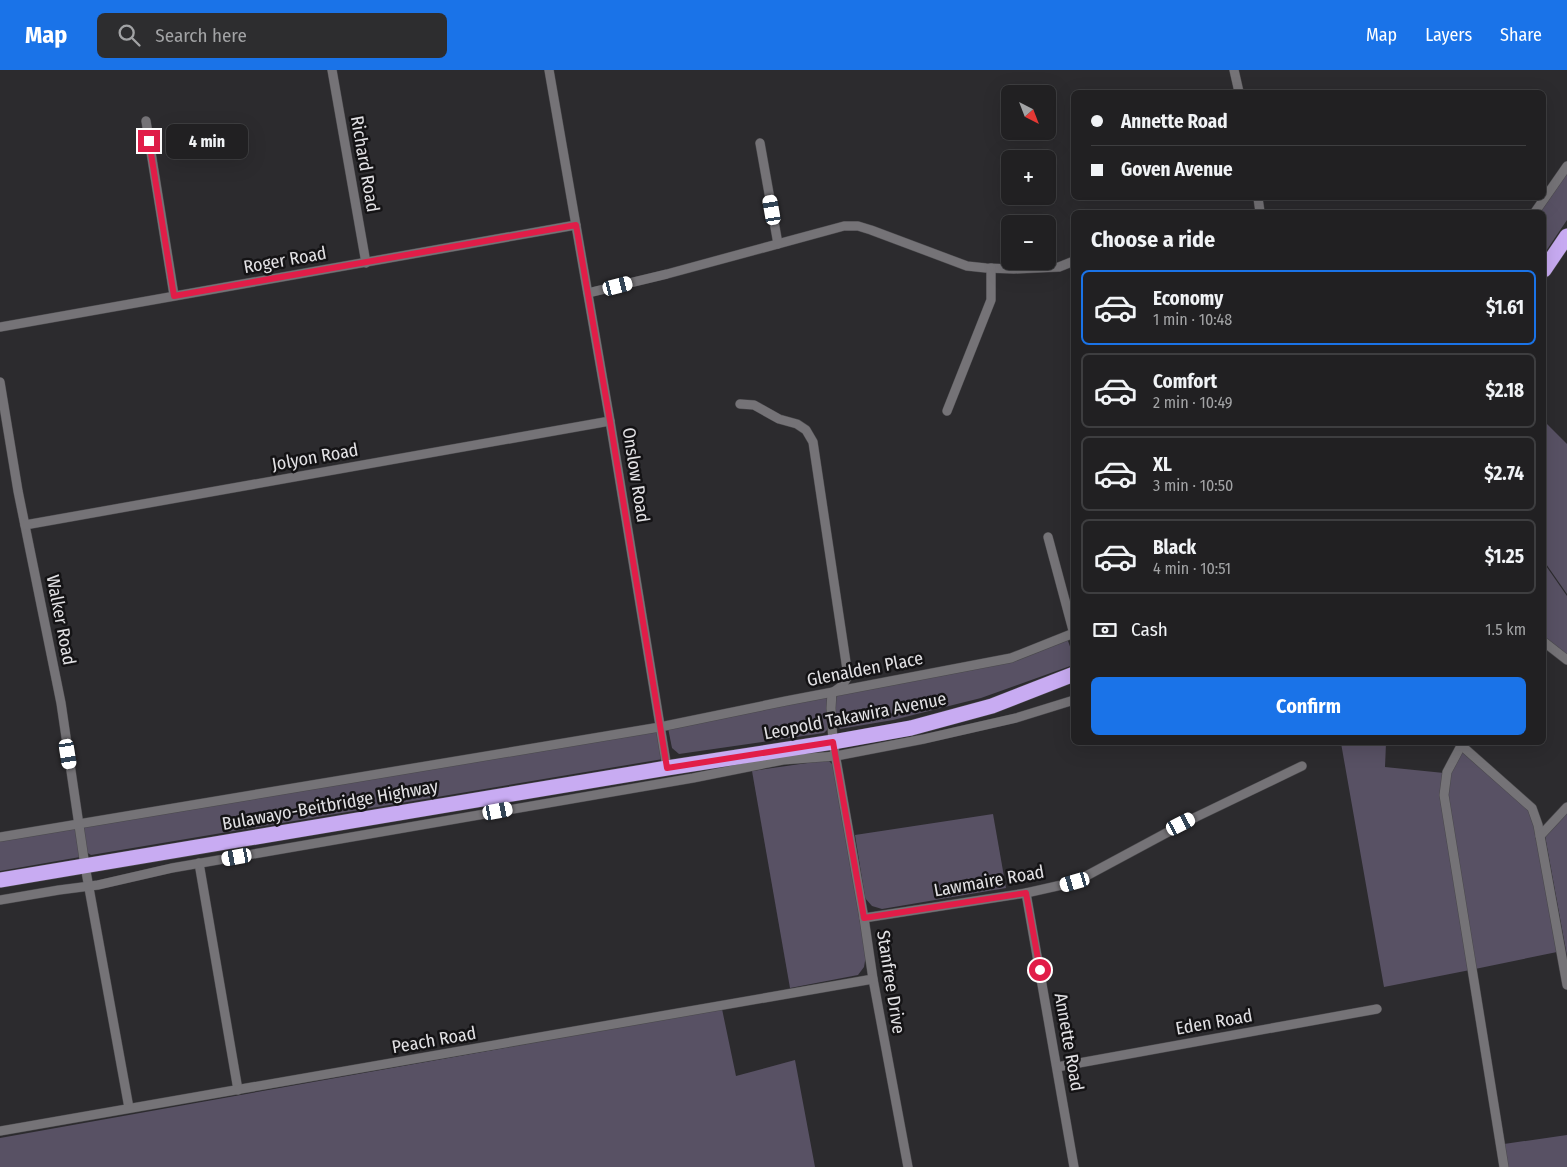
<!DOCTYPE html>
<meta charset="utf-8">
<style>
:root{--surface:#212022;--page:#2d2d2f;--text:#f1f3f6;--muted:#a2a3a5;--line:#3e3e40;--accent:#1a73e8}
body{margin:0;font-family:"Fira Sans Condensed",sans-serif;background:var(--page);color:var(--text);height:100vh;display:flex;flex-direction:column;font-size:19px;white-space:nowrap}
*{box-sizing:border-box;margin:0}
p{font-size:16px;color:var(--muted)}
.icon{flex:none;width:28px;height:28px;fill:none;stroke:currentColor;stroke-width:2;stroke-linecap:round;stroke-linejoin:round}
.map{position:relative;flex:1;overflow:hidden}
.sheet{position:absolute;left:1071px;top:140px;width:475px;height:535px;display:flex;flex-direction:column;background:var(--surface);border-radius:8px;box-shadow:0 5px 20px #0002,0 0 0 1px var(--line)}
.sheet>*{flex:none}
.top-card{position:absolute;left:1071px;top:20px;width:475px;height:110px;border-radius:8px;box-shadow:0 5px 20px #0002,0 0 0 1px var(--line);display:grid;align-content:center;height:110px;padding:0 20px;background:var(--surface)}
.needle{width:32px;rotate:138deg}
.buttons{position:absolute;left:1001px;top:15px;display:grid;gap:10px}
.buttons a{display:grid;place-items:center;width:55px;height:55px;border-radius:8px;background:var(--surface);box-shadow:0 5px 20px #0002,0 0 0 1px var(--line);font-size:25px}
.end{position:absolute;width:22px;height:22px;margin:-11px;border:6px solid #e11d48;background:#fff;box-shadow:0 0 0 2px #fff}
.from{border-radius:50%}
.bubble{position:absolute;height:35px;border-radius:8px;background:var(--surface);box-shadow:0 5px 20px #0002,0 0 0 1px var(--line);font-size:16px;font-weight:700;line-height:35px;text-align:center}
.car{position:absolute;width:15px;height:30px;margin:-15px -8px;border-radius:6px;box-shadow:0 0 4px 1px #0007;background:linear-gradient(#fff 24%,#345 0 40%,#fff 0 76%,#345 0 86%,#fff 0)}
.top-card b{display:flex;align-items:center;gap:18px;height:48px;font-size:19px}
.top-card b+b{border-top:1px solid var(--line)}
.top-card i{width:12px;height:12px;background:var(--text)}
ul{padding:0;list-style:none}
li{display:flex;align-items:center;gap:15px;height:75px;margin:0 10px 8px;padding:0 10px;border:2px solid var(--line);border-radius:8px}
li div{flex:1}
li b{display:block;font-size:19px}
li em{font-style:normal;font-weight:700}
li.on{border-color:var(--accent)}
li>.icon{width:45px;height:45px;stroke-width:1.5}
h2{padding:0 20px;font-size:22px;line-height:60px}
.pay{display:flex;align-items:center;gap:12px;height:55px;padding:0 20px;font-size:19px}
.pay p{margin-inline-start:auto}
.action{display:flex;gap:10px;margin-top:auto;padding:10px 20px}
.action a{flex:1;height:58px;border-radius:8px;background:var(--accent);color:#fff;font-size:20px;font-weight:700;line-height:58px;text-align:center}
header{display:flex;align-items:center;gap:30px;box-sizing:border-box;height:70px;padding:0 25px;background:var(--accent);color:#fff}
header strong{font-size:24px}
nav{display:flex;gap:28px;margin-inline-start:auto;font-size:18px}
.search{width:350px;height:45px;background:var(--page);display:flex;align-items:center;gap:12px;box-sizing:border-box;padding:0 18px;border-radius:8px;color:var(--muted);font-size:19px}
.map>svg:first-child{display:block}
.green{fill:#585164}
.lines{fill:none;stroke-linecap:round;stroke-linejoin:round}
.street-casing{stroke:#4a494c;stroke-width:10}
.highway-casing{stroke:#4a494c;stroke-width:16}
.street{stroke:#757377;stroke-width:9}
.highway{stroke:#c8abf2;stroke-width:15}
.route{stroke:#e11d48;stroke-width:6}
.labels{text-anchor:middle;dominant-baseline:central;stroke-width:5;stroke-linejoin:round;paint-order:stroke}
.street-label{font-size:18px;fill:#e2e1e4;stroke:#141315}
</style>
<header>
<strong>Map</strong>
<div class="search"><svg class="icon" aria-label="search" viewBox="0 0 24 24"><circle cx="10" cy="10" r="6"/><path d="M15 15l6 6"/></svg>Search here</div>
<nav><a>Map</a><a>Layers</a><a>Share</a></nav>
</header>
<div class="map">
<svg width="1567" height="1097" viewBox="0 0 1567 1097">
<rect width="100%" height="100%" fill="#2c2b2e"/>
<!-- green -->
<g class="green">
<path d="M1567 100V150L1544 184V142H1537Z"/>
<path d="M1544 351 1567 374V524L1544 491Z"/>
<path d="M1544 493 1567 526V586L1544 568Z"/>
<path d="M1067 568 1074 588 1073 595 981 628 893 650 840 659C832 648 833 636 838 624L1010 590Z"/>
<path d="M828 626 829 658 824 663 679 684 672 678 668 658Z"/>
<path d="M659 659 663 689 91 785 86 782 81 755Z"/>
<path d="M1341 673H1386L1385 697 1444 703 1470 900 1384 917Z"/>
<path d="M1463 681 1530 740 1535 757 1557 882 1475 899 1447 725 1450 703Z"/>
<path d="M828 690 833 695 866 885 864 897 858 905 790 918 752 701Z"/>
<path d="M1567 742V886L1545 766Z"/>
<path d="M993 744 1006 818 882 839 872 836 865 828 855 765Z"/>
<path d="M73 757 76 760 80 787 0 801V770Z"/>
<path d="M722 939 736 1006 795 990 815 1097H0V1068Z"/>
<path d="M1567 1065V1097H1508L1504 1074Z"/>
</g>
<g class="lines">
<!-- street casing -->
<g class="street-casing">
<g id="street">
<path d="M332 0 366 193"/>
<path d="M549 0 610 351 667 698"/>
<path d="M1234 0 1239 22"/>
<path d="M146 51 174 225"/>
<path d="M760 73 778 174"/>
<path d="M1258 128 1260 142"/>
<path d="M1535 142 1567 96"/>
<path d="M588 223 667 204 844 156H858L871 160 967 196 986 198 1014 199 1059 197 1074 191"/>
<path d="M0 257 576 155"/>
<path d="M0 312 18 421 61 633 85 796 129 1038"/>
<path d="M740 334 754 335 779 349 797 354 806 360 813 372 848 606 842 616 832 623 831 638 833 672 864 848 873 909 908 1097"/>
<path d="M947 341 991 230V198"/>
<path d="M25 455 610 351"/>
<path d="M1048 467 1074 564"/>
<path d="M1544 572 1567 590"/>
<path d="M1463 672 1447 702 1444 725 1504 1097"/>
<path d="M1462 676 1532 738 1538 755 1567 915"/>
<path d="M1540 766 1567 737"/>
<path d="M0 767 660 657 786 631 1011 588 1074 563"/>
<path d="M199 793 238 1020"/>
<path d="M1026 823 1074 1097"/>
<path d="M0 830 59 820 98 815 172 798 693 708 783 690 836 686 924 669 1016 648 1074 630"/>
<path d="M864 848 1026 823 1075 812 1196 747 1302 696"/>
<path d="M1057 997 1377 939"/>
<path d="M0 1061 873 909"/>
</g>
</g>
<!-- highway casing -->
<g class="highway-casing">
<g id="highway">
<path d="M1544 200 1567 166"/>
<path d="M0 810 667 698 833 672 911 658 992 636 1074 604"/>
</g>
</g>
<!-- street -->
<use href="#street" class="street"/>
<!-- highway -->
<use href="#highway" class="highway"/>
</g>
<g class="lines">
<!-- route -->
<path class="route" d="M149 71 174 226 576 155 610 351 667 698 833 672 864 848 1026 823 1040 900"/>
</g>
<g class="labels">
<!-- street labels -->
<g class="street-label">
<text transform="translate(365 94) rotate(80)">Richard Road</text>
<text transform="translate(285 190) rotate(-10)">Roger Road</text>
<text transform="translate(315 387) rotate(-10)">Jolyon Road</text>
<text transform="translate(636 405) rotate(81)">Onslow Road</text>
<text transform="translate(61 550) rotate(79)">Walker Road</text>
<text transform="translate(865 599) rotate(-11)">Glenalden Place</text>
<text transform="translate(855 646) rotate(-11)">Leopold Takawira Avenue</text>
<text transform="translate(330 735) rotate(-10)">Bulawayo-Beitbridge Highway</text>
<text transform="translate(989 811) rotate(-10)">Lawmaire Road</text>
<text transform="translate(891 912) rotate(81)">Stanfree Drive</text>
<text transform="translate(1214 952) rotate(-10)">Eden Road</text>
<text transform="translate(434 970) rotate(-10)">Peach Road</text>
<text transform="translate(1069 972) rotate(80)">Annette Road</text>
</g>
</g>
</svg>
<div class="buttons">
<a><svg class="needle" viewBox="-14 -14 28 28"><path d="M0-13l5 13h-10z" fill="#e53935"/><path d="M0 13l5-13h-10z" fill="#a2a3a5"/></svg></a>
<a>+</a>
<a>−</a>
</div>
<i class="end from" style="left:1040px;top:900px"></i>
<i class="end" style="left:149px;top:71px"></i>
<div class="bubble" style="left:166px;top:54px;width:82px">4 min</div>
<i class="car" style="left:772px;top:140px;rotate:350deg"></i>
<i class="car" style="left:618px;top:216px;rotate:76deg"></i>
<i class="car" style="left:68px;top:684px;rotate:171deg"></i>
<i class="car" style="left:498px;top:741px;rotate:79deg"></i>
<i class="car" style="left:1181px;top:754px;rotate:63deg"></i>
<i class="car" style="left:237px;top:787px;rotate:260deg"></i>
<i class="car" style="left:1075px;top:812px;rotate:254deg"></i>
<div class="top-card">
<b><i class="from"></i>Annette Road</b>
<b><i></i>Goven Avenue</b>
</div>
<section class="sheet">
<h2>Choose a ride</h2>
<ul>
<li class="on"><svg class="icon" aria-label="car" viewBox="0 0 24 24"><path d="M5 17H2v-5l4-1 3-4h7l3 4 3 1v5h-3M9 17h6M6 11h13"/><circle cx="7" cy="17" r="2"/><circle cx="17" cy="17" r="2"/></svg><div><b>Economy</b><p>1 min · 10:48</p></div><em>$1.61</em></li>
<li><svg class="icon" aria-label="car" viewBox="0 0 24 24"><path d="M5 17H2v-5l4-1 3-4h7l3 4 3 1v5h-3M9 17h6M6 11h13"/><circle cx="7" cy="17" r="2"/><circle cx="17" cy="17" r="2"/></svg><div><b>Comfort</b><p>2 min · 10:49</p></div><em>$2.18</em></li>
<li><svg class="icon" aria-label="car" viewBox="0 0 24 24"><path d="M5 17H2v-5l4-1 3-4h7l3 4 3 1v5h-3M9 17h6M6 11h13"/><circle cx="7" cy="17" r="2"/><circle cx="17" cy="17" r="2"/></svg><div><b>XL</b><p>3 min · 10:50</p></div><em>$2.74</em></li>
<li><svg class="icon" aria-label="car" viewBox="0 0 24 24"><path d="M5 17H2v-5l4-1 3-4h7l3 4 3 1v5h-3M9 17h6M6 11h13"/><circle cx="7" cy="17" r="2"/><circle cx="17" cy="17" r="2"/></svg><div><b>Black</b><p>4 min · 10:51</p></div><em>$1.25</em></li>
</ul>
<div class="pay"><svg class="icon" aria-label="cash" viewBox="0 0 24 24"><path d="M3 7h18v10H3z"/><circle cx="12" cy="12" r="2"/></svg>Cash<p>1.5 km</p></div>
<div class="action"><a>Confirm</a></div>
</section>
</div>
